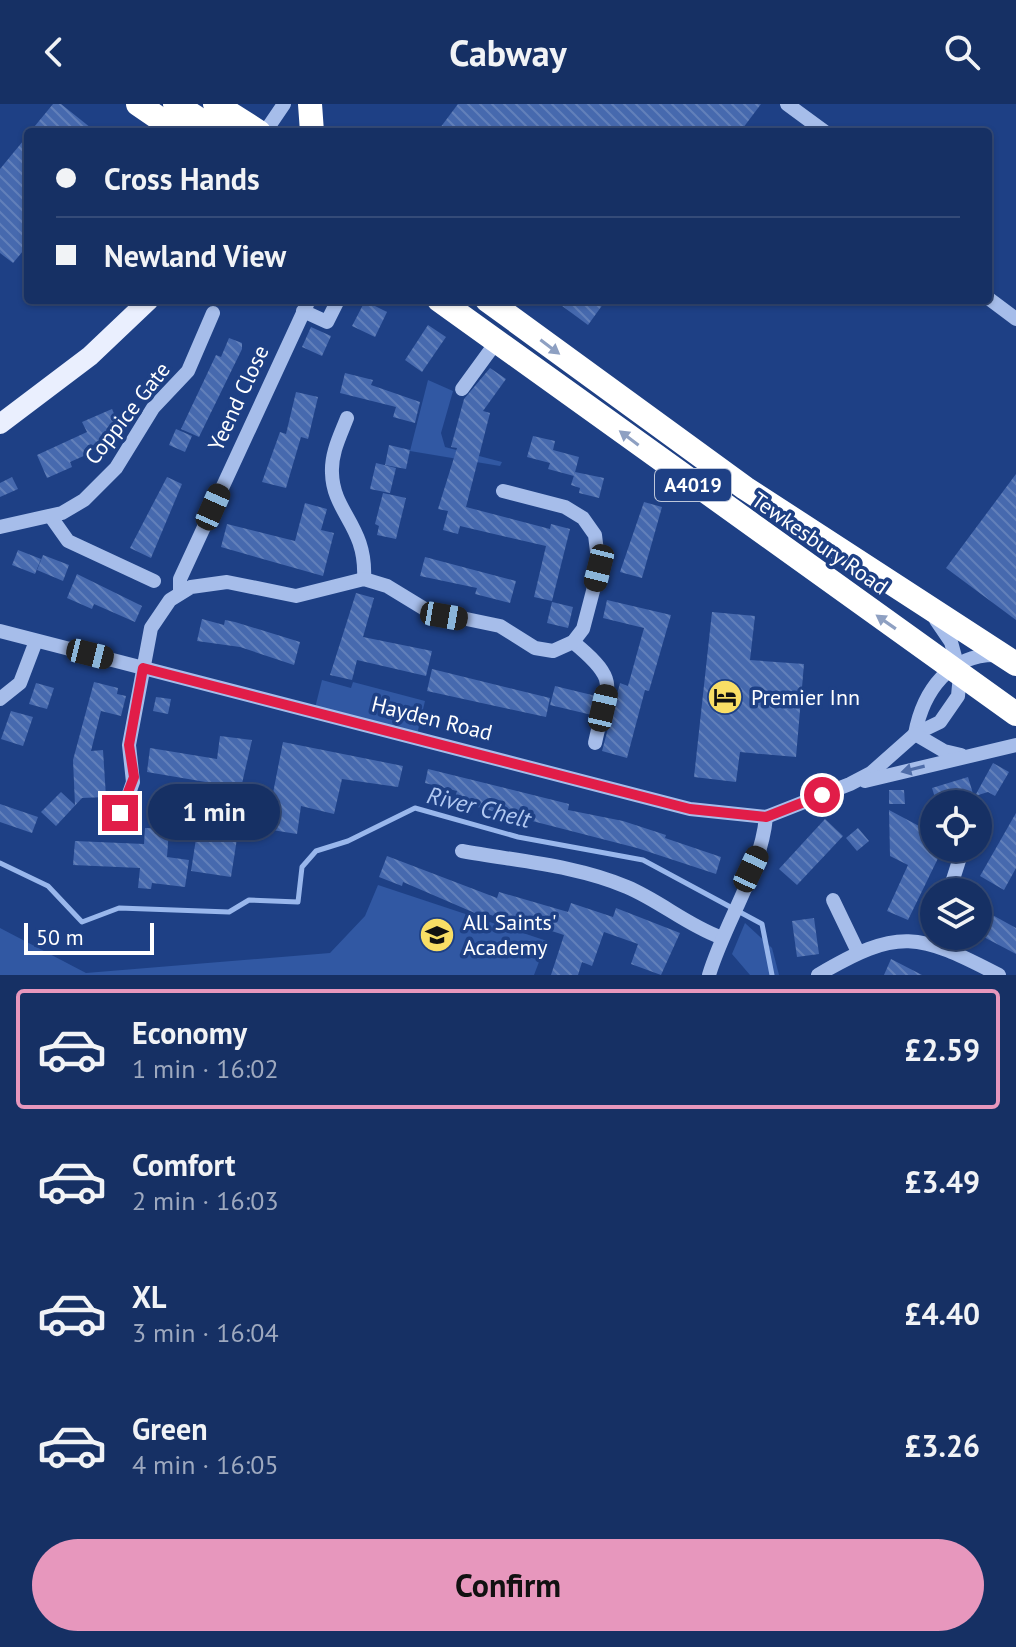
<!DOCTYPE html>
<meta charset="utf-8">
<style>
:root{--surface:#163064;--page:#1f386a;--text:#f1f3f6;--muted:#9ea9bf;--line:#354b78;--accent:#e797bd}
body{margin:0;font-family:"PT Sans",sans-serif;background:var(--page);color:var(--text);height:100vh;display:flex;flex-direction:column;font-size:30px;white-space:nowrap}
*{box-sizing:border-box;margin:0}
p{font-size:26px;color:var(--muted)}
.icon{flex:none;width:44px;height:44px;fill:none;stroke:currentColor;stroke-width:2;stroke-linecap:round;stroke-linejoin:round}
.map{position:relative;height:871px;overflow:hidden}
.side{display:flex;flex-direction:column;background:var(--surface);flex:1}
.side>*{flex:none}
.guide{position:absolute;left:24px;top:24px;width:968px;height:176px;border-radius:8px;box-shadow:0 2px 6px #0004,0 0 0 2px var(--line);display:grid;align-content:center;height:176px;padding:0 32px;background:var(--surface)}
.controls{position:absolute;left:920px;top:686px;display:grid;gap:16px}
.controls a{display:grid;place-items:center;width:72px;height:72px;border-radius:50%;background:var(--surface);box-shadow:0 2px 6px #0004,0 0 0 2px var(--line);font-size:40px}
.scale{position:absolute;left:24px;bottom:20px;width:130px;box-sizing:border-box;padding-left:8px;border:4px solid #fff;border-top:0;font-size:22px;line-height:28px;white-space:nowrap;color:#fff;-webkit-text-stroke:6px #1e4085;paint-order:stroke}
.end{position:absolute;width:36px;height:36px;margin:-18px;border:10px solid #e11d48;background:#fff;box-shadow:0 0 0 4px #fff}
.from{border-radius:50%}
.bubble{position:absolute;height:56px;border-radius:28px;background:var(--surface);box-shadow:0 2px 6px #0004,0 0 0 2px var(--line);font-size:26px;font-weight:700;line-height:56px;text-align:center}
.car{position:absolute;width:24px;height:48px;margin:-24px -12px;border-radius:10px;box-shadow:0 0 6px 2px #0007;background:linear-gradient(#222 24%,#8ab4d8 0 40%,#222 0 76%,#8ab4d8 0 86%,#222 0)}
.guide b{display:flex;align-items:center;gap:28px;height:76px;font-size:30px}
.guide b+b{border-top:2px solid var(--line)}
.guide i{width:20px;height:20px;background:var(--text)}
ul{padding:14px 0 0;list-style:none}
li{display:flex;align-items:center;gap:24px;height:120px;margin:0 16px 12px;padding:0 16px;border:4px solid transparent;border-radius:8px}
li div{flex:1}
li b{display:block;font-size:30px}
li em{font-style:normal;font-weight:700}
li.current{border-color:var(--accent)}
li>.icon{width:72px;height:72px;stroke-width:1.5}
.action{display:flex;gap:16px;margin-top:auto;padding:16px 32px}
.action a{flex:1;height:92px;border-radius:48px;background:var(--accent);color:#111;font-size:32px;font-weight:700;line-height:92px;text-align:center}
header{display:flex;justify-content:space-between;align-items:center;height:104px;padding:0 32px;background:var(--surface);font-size:36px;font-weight:700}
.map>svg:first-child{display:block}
.green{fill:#3158a3}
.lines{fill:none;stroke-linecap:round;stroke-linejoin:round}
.stream{stroke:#99b7ec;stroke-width:5}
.building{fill:url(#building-back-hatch)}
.minor{stroke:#a6bdea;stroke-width:14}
.major{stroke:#eaeffe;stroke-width:20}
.highway{stroke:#fff;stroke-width:24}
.oneway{fill:#8ea0c2}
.oneway2{fill:#4e6ca8}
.route{stroke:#e11d48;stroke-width:10}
.labels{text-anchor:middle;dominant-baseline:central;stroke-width:7;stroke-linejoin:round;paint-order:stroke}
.shield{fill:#1e4085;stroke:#bcc6da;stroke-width:2}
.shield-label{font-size:20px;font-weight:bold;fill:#fff}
.street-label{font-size:22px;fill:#fff;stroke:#1e4085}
.poi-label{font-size:22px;fill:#fff;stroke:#1e4085;text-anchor:start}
.water-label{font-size:24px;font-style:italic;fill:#b1c8f2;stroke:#1e4085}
</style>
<header><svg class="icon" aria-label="back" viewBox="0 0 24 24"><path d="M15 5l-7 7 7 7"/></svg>Cabway<svg class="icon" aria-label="search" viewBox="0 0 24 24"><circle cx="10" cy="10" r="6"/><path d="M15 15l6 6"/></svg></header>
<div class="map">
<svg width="1016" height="871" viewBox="0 0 1016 871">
<defs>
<pattern id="building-back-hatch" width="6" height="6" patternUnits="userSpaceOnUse" patternTransform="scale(2)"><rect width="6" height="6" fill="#4669ae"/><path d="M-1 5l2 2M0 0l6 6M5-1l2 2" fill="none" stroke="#6280ba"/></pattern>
</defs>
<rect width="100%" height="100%" fill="#1e4085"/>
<!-- green -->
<g class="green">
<path d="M428 276 453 287 441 329 445 343 502 358 500 362 410 347Z"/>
<path d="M322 576 351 584 353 578 425 597 416 635 314 608Z"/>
<path d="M378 781 547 837 534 871H0V824L86 869 330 849 365 812Z"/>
<path d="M745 819 772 844 779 871H750L732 850Z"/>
</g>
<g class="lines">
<!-- stream -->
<path class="stream" d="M0 759 48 782 82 818 119 804 229 808 249 796 298 798 302 763 316 747 348 737 415 704 518 733 643 756 762 820 772 871"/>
</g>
<!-- building -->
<g class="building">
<path d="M53 0H61L96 28H30Z"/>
<path d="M458 0H761L740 28H437Z"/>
<path d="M28 31V141L13 159 0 149V65Z"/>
<path d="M554 196H606L588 221Z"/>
<path d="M365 197 387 208 375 233 352 222Z"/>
<path d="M428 221 446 233 422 268 405 256Z"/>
<path d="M311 223 331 232 322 252 302 243Z"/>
<path d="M229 234 242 239V245L199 333 181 325 216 251 221 253Z"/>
<path d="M490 264 506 275 483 307 490 309 466 403 550 425 551 420 570 425 552 497 534 493 546 442 460 422 458 430 443 426 448 407 438 405 457 344 451 343 464 295Z"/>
<path d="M345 269 373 276 371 281 420 298 415 319 393 313 396 303 340 289Z"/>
<path d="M296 288 318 293 308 335 301 333 286 384 262 378 280 328 286 330Z"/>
<path d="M112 305 122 328 93 341 95 347 70 358 72 363 47 374 37 351 87 328 82 318Z"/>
<path d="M176 325 192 332 185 348 169 341Z"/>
<path d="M533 332 555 337 553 346 579 353 574 372 548 365 550 359 527 353Z"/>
<path d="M389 341 410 346 406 365 385 361Z"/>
<path d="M376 359 396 364 390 389 370 385Z"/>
<path d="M575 368 604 374 599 394 579 389 580 384 571 381Z"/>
<path d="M1016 370V516L946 464Z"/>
<path d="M12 373 18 385 0 393V379Z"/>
<path d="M167 373 182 380 151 454 130 444Z"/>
<path d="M383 389 406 394 396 435 377 431 379 422 375 420Z"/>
<path d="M644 398 662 403 642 474 620 468Z"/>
<path d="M305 399 327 405 321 426 334 429 323 472 221 443 227 420 295 437Z"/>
<path d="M18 446 41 455 35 470 12 461Z"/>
<path d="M43 451 69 461 63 477 37 466Z"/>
<path d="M425 453 516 477 510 499 475 490 477 484 420 472Z"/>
<path d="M77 470 142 502 135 518 94 500 92 505 67 494Z"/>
<path d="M356 489 374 494 363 533 432 547 426 572 357 556 352 576 330 571Z"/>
<path d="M607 496 671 511 649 587 645 586 627 654 602 647 620 579 628 582 644 524 603 514Z"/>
<path d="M552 498 573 503 568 524 547 519Z"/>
<path d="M712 508 755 512 750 556 804 560 796 653 740 648 736 678 694 673Z"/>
<path d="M202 515 224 521 225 516 235 518 300 538 294 561 240 543 197 537Z"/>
<path d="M432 565 550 594 546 613 427 587Z"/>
<path d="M94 578 118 584 117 590 126 592 121 612 101 607 91 647 103 646 106 693 82 694 56 722 41 708 61 688 75 701 73 656Z"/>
<path d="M36 579 54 584 47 605 29 600Z"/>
<path d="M555 582 596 592 592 611 550 601Z"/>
<path d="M156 593 171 595 168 610 153 607Z"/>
<path d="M11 607 33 613 23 642 1 635Z"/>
<path d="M220 632 252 636 241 684 147 668 150 644 217 655Z"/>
<path d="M283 638 403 662 398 683 342 675 334 710 301 702 297 730 266 725Z"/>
<path d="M993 659 1009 668 995 692 988 688 975 692Z"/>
<path d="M428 665 569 700 568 706 623 717 666 731 665 734 721 753 716 770 637 744 454 697 457 687 425 679Z"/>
<path d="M968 673 974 693 937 700 932 684Z"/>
<path d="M889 686H904L905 700H889Z"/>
<path d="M0 700 38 713 32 729 0 718Z"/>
<path d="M889 706 934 730V744H943L908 816 887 807 908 761 890 752Z"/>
<path d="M200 709 240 715 231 773 191 767Z"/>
<path d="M1016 709V764L1004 786 980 772Z"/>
<path d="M825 715 843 732 797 781 779 765Z"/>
<path d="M145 724 169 725 167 753 189 756 185 783 152 779 151 785 138 784 140 764 73 761 75 737 144 740Z"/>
<path d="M858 724 869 737 857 747 846 734Z"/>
<path d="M387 752 497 794 499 788 568 808 571 799 613 813 616 804 680 829 661 871 631 860 638 840 604 828 592 862 582 858 578 871H551L564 831 518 816 517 820 485 809 484 813 403 778 402 782 379 773Z"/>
<path d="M978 803 1016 824V850L978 830Z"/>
<path d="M814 814 819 850 797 853 792 817Z"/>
<path d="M891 855 922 871H884Z"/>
</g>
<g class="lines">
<!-- minor -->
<g class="minor">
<path d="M787 0 825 28"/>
<path d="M265 28 284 0"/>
<path d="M988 194 1016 215"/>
<path d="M303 207 327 218 338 196"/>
<path d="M462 285 497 237"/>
<path d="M347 314C340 332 331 349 332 369 333 409 367 422 364 475"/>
<path d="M51 413 68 437 154 477"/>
<path d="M0 423 62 409 84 396 116 364 153 304 188 267 213 209"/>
<path d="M180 489V475L309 196"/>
<path d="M0 527 690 705 766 713 850 680 871 669 915 630 940 618 958 592 960 571 951 538 936 516"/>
<path d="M573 538C623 579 607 581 595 639"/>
<path d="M0 595 20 579 36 537"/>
<path d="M915 630C923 587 950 549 998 551"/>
<path d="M915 630 944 647 961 651"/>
<path d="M865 677 1016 641"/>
<path d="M105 722 125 701 133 678 129 641 151 524 170 496 191 483 227 478 296 492 364 475 387 482 428 507 500 522 535 544 553 547 573 538 583 525 599 464 595 431 583 414 565 403 503 387"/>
<path d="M462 747C516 757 576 761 627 783 660 797 687 821 720 833"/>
<path d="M949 788 963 744"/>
<path d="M833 796 858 848"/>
<path d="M709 871C725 818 761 767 766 713"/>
<path d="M818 871C899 823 918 829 999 871"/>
</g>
<!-- major -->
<path class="major" d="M0 320 90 252 149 196"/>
<!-- highway -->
<g class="highway">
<path d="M138 0 179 28"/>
<path d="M175 0 219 28"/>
<path d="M215 0 259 28"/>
<path d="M310 0 312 28"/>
<path d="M439 196 1016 610"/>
<path d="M487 196 745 384 1016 560"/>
</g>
</g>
<!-- one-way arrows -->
<defs><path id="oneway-solid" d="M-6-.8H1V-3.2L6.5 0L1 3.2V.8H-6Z" transform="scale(2)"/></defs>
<g class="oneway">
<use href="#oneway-solid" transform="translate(550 243) rotate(37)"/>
<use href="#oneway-solid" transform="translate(629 334) rotate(-143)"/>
<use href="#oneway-solid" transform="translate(886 518) rotate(-145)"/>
</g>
<use class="oneway2" href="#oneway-solid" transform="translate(913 665) rotate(166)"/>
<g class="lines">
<!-- route -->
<path class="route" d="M120 709 134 673 129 641 143 564 690 705 766 713 822 691"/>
</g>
<!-- icons -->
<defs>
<g id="hotel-disc" transform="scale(1.8)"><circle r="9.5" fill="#f9de65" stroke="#1e4085"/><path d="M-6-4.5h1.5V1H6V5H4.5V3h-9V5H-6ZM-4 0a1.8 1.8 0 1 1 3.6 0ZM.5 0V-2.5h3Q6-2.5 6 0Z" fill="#111"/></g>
<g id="school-disc" transform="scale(1.8)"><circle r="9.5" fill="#f9de65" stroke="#1e4085"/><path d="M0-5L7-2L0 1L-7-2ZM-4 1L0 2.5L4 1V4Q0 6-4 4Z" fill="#111"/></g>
</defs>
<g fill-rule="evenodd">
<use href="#hotel-disc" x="725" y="593"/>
<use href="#school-disc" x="437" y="831"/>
</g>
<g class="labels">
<!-- shield labels -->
<rect class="shield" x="655" y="365" width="76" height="32" rx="6"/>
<g class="shield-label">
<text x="693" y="381">A4019</text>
</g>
<!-- street labels -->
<g class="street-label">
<text transform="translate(238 294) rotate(-65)">Yeend Close</text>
<text transform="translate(127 309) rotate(-52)">Coppice Gate</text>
<text transform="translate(820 439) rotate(35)">Tewkesbury Road</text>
<text transform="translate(432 614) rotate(14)">Hayden Road</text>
</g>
<!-- poi labels -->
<g class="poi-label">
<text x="751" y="593">Premier Inn</text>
<text x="463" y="818">All Saints'<tspan x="463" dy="25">Academy</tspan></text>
</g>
<!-- water labels -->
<g class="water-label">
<text transform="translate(479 703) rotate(14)">River Chelt</text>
</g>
</g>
</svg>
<div class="controls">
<a><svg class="icon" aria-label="locate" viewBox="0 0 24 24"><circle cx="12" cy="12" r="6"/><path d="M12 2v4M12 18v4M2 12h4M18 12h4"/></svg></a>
<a><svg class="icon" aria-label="layers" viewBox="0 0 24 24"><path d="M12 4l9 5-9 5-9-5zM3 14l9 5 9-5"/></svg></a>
</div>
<div class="scale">50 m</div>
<i class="end from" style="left:822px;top:691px"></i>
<i class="end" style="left:120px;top:709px"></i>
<div class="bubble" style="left:148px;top:680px;width:132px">1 min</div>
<i class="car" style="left:213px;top:403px;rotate:24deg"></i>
<i class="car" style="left:599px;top:464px;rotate:194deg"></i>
<i class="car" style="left:444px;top:512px;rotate:100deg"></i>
<i class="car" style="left:90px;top:550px;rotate:104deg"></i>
<i class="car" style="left:603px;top:604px;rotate:13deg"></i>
<i class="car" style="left:751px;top:765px;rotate:25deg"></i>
<div class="guide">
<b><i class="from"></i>Cross Hands</b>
<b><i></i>Newland View</b>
</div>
</div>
<section class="side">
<ul>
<li class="current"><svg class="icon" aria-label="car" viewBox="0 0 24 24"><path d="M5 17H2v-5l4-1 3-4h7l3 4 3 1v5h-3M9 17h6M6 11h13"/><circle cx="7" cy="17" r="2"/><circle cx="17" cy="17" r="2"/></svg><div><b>Economy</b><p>1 min · 16:02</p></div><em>£2.59</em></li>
<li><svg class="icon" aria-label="car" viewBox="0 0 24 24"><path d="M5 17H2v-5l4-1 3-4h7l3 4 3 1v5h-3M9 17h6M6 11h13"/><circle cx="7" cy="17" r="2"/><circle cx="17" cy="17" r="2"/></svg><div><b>Comfort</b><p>2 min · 16:03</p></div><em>£3.49</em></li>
<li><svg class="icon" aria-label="car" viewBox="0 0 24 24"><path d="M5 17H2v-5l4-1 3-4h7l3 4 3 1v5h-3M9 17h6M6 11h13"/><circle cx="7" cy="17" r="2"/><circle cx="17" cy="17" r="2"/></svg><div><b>XL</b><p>3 min · 16:04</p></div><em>£4.40</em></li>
<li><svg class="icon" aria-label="car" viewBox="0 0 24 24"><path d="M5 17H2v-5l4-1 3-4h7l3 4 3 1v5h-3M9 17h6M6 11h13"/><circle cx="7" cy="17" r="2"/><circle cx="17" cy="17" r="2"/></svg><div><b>Green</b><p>4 min · 16:05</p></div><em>£3.26</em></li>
</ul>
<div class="action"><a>Confirm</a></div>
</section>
